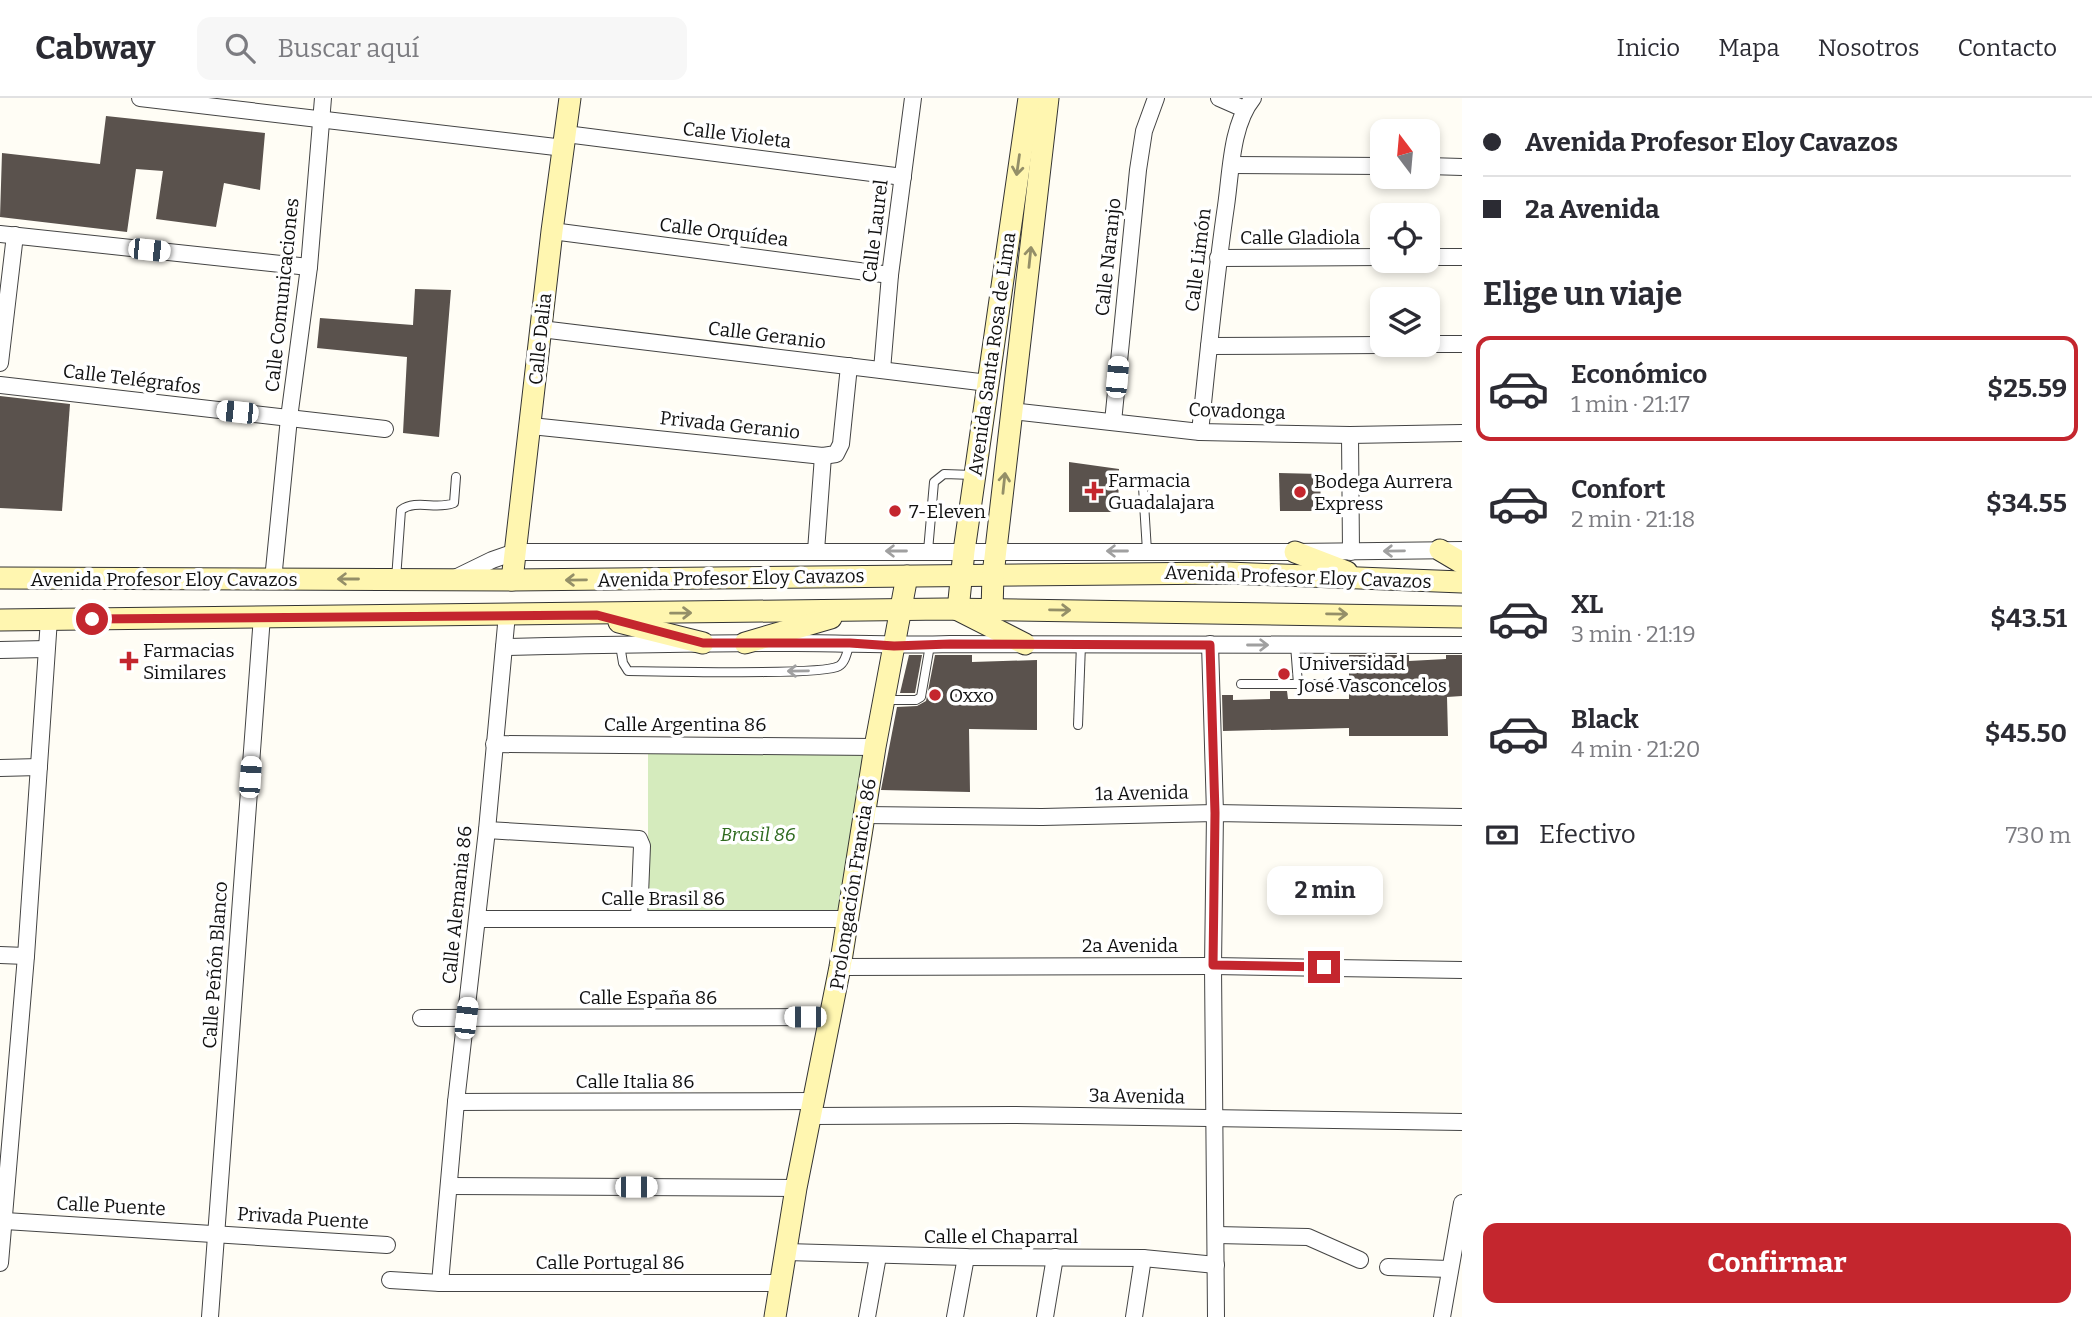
<!DOCTYPE html>
<html lang="es">
<meta charset="utf-8">
<style>
:root{--surface:#fff;--page:#f7f7f7;--text:#2b2b33;--muted:#7c7c81;--line:#e1e1e2;--accent:#c4262e}
body{margin:0;font-family:Bitter,serif;background:var(--page);color:var(--text);height:100vh;display:flex;flex-direction:column;font-size:26px;white-space:nowrap}
*{box-sizing:border-box;margin:0}
p{font-size:23px;color:var(--muted)}
.icon{flex:none;width:38px;height:38px;fill:none;stroke:currentColor;stroke-width:2;stroke-linecap:round;stroke-linejoin:round}
.map{position:relative;flex:1;overflow:hidden}
.side{display:flex;flex-direction:column;background:var(--surface);width:630px}
.side>*{flex:none}
.banner{display:grid;align-content:center;height:154px;padding:0 21px;background:var(--surface)}
.needle{width:46px;rotate:344deg}
.fabs{position:absolute;left:1370px;top:21px;display:grid;gap:14px}
.fabs a{display:grid;place-items:center;width:70px;height:70px;border-radius:14px;background:var(--surface);box-shadow:0 4px 10px #0003;font-size:35px}
.end{position:absolute;width:32px;height:32px;margin:-16px;border:9px solid #c4262e;background:#fff;box-shadow:0 0 0 4px #fff}
.from{border-radius:50%}
.bubble{position:absolute;height:49px;border-radius:14px;background:var(--surface);box-shadow:0 4px 10px #0003;font-size:23px;font-weight:700;line-height:49px;text-align:center}
.car{position:absolute;width:21px;height:42px;margin:-21px -10px;border-radius:9px;box-shadow:0 0 5px 2px #0007;background:linear-gradient(#fff 24%,#345 0 40%,#fff 0 76%,#345 0 86%,#fff 0)}
.banner b{display:flex;align-items:center;gap:24px;height:66px;font-size:26px}
.banner b+b{border-top:2px solid var(--line)}
.banner i{width:18px;height:18px;background:var(--text)}
ul{padding:0;list-style:none}
li{display:flex;align-items:center;gap:21px;height:105px;margin:0 14px 10px;padding:0 7px;border:4px solid transparent;border-radius:14px}
li div{flex:1}
li b{display:block;font-size:26px}
li em{font-style:normal;font-weight:700}
li.current{border-color:var(--accent)}
li>.icon{width:63px;height:63px;stroke-width:1.5}
h2{padding:0 21px;font-size:32px;line-height:84px}
.pay{display:flex;align-items:center;gap:18px;height:77px;padding:0 21px;font-size:26px}
.pay p{margin-inline-start:auto}
.cta{display:flex;gap:14px;margin-top:auto;padding:14px 21px}
.cta a{flex:1;height:80px;border-radius:14px;background:var(--accent);color:#fff;font-size:28px;font-weight:700;line-height:80px;text-align:center}
header{display:flex;align-items:center;gap:42px;box-sizing:border-box;height:98px;padding:0 35px;background:var(--surface);border-bottom:2px solid var(--line)}
header strong{font-size:33px}
nav{display:flex;gap:38px;margin-inline-start:auto;font-size:24px}
.search{width:490px;height:63px;background:var(--page);display:flex;align-items:center;gap:18px;box-sizing:border-box;padding:0 24px;border-radius:14px;color:var(--muted);font-size:26px}
main{display:flex;flex:1;min-height:0}
.map>svg:first-child{display:block}
.green{fill:#d5ebbd}
.building{fill:#5a524d}
.lines{fill:none;stroke-linecap:round;stroke-linejoin:round}
.lane-casing{stroke:#444;stroke-width:10}
.street-casing{stroke:#444;stroke-width:18}
.secondary-casing{stroke:#333;stroke-width:23}
.lane{stroke:#fff;stroke-width:8}
.street{stroke:#fff;stroke-width:16}
.secondary{stroke:#fff6b0;stroke-width:21}
.oneway{stroke:#948f68}
.oneway2{stroke:#a0a0a0}
.route{stroke:#c4262e;stroke-width:9}
.poi-dot{fill:#c4262e;stroke:#fff;stroke-width:2.5}
.labels{text-anchor:middle;dominant-baseline:central;stroke-width:7;stroke-linejoin:round;paint-order:stroke}
.street-label{font-size:19px;fill:#111;stroke:#fff}
.poi-label{font-size:19px;fill:#111;stroke:#fff;text-anchor:start}
.park-label{font-size:19px;font-style:italic;fill:#2f6b1f;stroke:#fff}
</style>
<header>
<strong>Cabway</strong>
<div class="search"><svg class="icon" aria-label="search" viewBox="0 0 24 24"><circle cx="10" cy="10" r="6"/><path d="M15 15l6 6"/></svg>Buscar aquí</div>
<nav><a>Inicio</a><a>Mapa</a><a>Nosotros</a><a>Contacto</a></nav>
</header>
<main>
<div class="map">
<svg width="1462" height="1219" viewBox="0 0 1462 1219">
<rect width="100%" height="100%" fill="#fffdf5"/>
<!-- green -->
<path class="green" d="M648 653H868L841 819 648 816Z"/>
<!-- building -->
<g class="building">
<path d="M106 18 265 35 260 92 224 85 216 129 156 121 163 73 136 71 127 134 0 119 2 55 100 66Z"/>
<path d="M415 191 451 192 439 339 403 335 407 259 317 250 320 220 413 227Z"/>
<path d="M0 298 70 306 62 413 0 410Z"/>
<path d="M1069 364 1119 371 1118 414H1069Z"/>
<path d="M1279 375 1320 376 1321 413H1280Z"/>
<path d="M909 557H922L915 595H900Z"/>
<path d="M935 557H972V564L1037 562V632L969 631 970 694 881 692 897 609 917 608 926 603Z"/>
<path d="M1349 557H1409V563L1446 561V557H1462V598L1447 599 1448 638H1349V630L1223 633 1222 597H1233V602L1270 601V593H1287L1288 601H1349Z"/>
</g>
<g class="lines">
<!-- lane casing -->
<g class="lane-casing">
<g id="lane">
<path d="M1143 389 1147 453"/>
<path d="M928 453 934 384 944 376 973 377"/>
<path d="M396 481 401 412C416 401 437 412 454 405L456 379"/>
<path d="M620 547 623 565 628 573C659 573 823 578 839 568 846 564 847 553 850 545"/>
<path d="M1295 547 1298 586"/>
<path d="M1241 586H1337"/>
<path d="M887 602H916L921 599 930 547"/>
<path d="M1078 627 1081 546"/>
</g>
</g>
<!-- street casing -->
<g class="street-casing">
<g id="street">
<path d="M140 0 564 50"/>
<path d="M1219 0 1244 11"/>
<path d="M566 36 903 79"/>
<path d="M1232 67 1382 68"/>
<path d="M1428 68 1462 69"/>
<path d="M552 133 890 177"/>
<path d="M0 136 309 169"/>
<path d="M1428 159H1462"/>
<path d="M1218 160 1382 159"/>
<path d="M541 231 988 285"/>
<path d="M1428 246H1462"/>
<path d="M1209 248 1382 247"/>
<path d="M0 265 15 137"/>
<path d="M882 272 890 177 913 0"/>
<path d="M0 287 385 331"/>
<path d="M1012 313 1200 334 1350 337 1462 335"/>
<path d="M1113 324 1138 72 1144 33 1156 0"/>
<path d="M531 328 823 358 836 356 841 346 849 268"/>
<path d="M1200 334C1208 259 1215 183 1226 108 1231 74 1231 27 1253 0"/>
<path d="M1350 337 1351 454"/>
<path d="M816 453 823 358"/>
<path d="M455 480 492 462 515 454H1295L1462 452"/>
<path d="M273 482 289 320 309 169 323 0"/>
<path d="M1210 546 1215 715 1213 868 1216 1219"/>
<path d="M504 549C601 547 698 545 796 545 847 545 898 548 950 546L1462 547"/>
<path d="M0 552 46 551"/>
<path d="M494 646 875 649"/>
<path d="M0 670 39 669"/>
<path d="M864 717 1042 719 1215 715 1462 719"/>
<path d="M487 732 639 741 642 748 639 821"/>
<path d="M478 821H848"/>
<path d="M0 857 26 858"/>
<path d="M840 869 1213 868 1462 872"/>
<path d="M421 920 831 919"/>
<path d="M456 1004 814 1003"/>
<path d="M812 1018 1011 1017 1462 1024"/>
<path d="M449 1088 796 1090"/>
<path d="M5 1123 387 1147"/>
<path d="M1217 1137 1308 1139 1360 1162"/>
<path d="M786 1154 966 1159 1143 1160 1216 1167"/>
<path d="M0 1165 26 858 49 521"/>
<path d="M1388 1169 1449 1171"/>
<path d="M390 1182 440 1185H781"/>
<path d="M440 1185 456 1004 487 732 507 516"/>
<path d="M210 1219 262 518"/>
<path d="M867 1219 878 1158"/>
<path d="M955 1219 966 1159"/>
<path d="M1045 1219 1055 1159"/>
<path d="M1134 1219 1143 1160"/>
<path d="M1442 1219 1462 1105"/>
</g>
</g>
<!-- secondary casing -->
<g class="secondary-casing">
<g id="secondary">
<path d="M1440 452 1462 465"/>
<path d="M1295 454 1347 474"/>
<path d="M0 480 512 482 1228 475 1462 484"/>
<path d="M512 482 552 133 570 0"/>
<path d="M992 512 993 477 1048 0"/>
<path d="M0 522 946 511 1462 519"/>
<path d="M619 524 703 545"/>
<path d="M745 545 831 520"/>
<path d="M1025 546 958 512 964 453 1029 0"/>
<path d="M775 1219 796 1090 840 869 875 649 907 478"/>
</g>
</g>
<!-- lane -->
<use href="#lane" class="lane"/>
<!-- street -->
<use href="#street" class="street"/>
<!-- secondary -->
<use href="#secondary" class="secondary"/>
</g>
<!-- one-way arrows -->
<defs><path id="oneway-shaft" d="M-6 0H5M1.5-3L5.5 0L1.5 3" fill="none" stroke-width="1.6" stroke-linecap="round" stroke-linejoin="round" transform="scale(1.75)"/></defs>
<g class="oneway">
<use href="#oneway-shaft" transform="translate(1018 67) rotate(98)"/>
<use href="#oneway-shaft" transform="translate(1030 159) rotate(-84)"/>
<use href="#oneway-shaft" transform="translate(1004 385) rotate(-84)"/>
<use href="#oneway-shaft" transform="translate(348 481) rotate(180)"/>
<use href="#oneway-shaft" transform="translate(576 482) rotate(179)"/>
<use href="#oneway-shaft" transform="translate(1060 512) rotate(1)"/>
<use href="#oneway-shaft" transform="translate(681 515) rotate(-1)"/>
<use href="#oneway-shaft" transform="translate(1337 516) rotate(1)"/>
</g>
<g class="oneway2">
<use href="#oneway-shaft" transform="translate(896 453) rotate(180)"/>
<use href="#oneway-shaft" transform="translate(1117 453) rotate(-180)"/>
<use href="#oneway-shaft" transform="translate(1394 453) rotate(179)"/>
<use href="#oneway-shaft" transform="translate(1258 547)"/>
<use href="#oneway-shaft" transform="translate(798 573) rotate(179)"/>
</g>
<g class="lines">
<!-- route -->
<path class="route" d="M92 521 597 517 703 545H850L894 548 950 546 1210 547 1215 715 1213 867 1324 869"/>
</g>
<!-- markers -->
<g class="poi-dot">
<path d="M1090.5 382.5h7v7h7v7h-7v7h-7v-7h-7v-7h7z"/>
<circle cx="1300" cy="394" r="7"/>
<circle cx="895" cy="413" r="7"/>
<path d="M125.5 552.5h7v7h7v7h-7v7h-7v-7h-7v-7h7z"/>
<circle cx="1284" cy="576" r="7"/>
<circle cx="935" cy="597" r="7"/>
</g>
<g class="labels">
<!-- street labels -->
<g class="street-label">
<text transform="translate(737 37) rotate(7)">Calle Violeta</text>
<text transform="translate(875 133) rotate(-83)">Calle Laurel</text>
<text transform="translate(724 134) rotate(7)">Calle Orquídea</text>
<text x="1300" y="139">Calle Gladiola</text>
<text transform="translate(1108 159) rotate(-84)">Calle Naranjo</text>
<text transform="translate(1198 162) rotate(-83)">Calle Limón</text>
<text transform="translate(282 197) rotate(-84)">Calle Comunicaciones</text>
<text transform="translate(767 237) rotate(7)">Calle Geranio</text>
<text transform="translate(540 241) rotate(-84)">Calle Dalia</text>
<text transform="translate(992 256) rotate(-82)">Avenida Santa Rosa de Lima</text>
<text transform="translate(132 281) rotate(7)">Calle Telégrafos</text>
<text transform="translate(1237 313) rotate(2)">Covadonga</text>
<text transform="translate(730 327) rotate(6)">Privada Geranio</text>
<text transform="translate(1298 479) rotate(2)">Avenida Profesor Eloy Cavazos</text>
<text transform="translate(731 480) rotate(-1)">Avenida Profesor Eloy Cavazos</text>
<text x="164" y="481">Avenida Profesor Eloy Cavazos</text>
<text x="685" y="626">Calle Argentina 86</text>
<text transform="translate(1142 695) rotate(-1)">1a Avenida</text>
<text transform="translate(853 786) rotate(-81)">Prolongación Francia 86</text>
<text x="663" y="800">Calle Brasil 86</text>
<text transform="translate(457 807) rotate(-84)">Calle Alemania 86</text>
<text x="1130" y="847">2a Avenida</text>
<text transform="translate(215 867) rotate(-86)">Calle Peñón Blanco</text>
<text x="648" y="899">Calle España 86</text>
<text x="635" y="983">Calle Italia 86</text>
<text transform="translate(1137 998) rotate(1)">3a Avenida</text>
<text transform="translate(111 1108) rotate(3)">Calle Puente</text>
<text transform="translate(303 1120) rotate(4)">Privada Puente</text>
<text x="1001" y="1138">Calle el Chaparral</text>
<text x="610" y="1164">Calle Portugal 86</text>
</g>
<!-- poi labels -->
<g class="poi-label">
<text x="1108" y="382">Farmacia<tspan x="1108" dy="22">Guadalajara</tspan></text>
<text x="1314" y="383">Bodega Aurrera<tspan x="1314" dy="22">Express</tspan></text>
<text x="909" y="413">7-Eleven</text>
<text x="143" y="552">Farmacias<tspan x="143" dy="22">Similares</tspan></text>
<text x="1298" y="565">Universidad<tspan x="1298" dy="22">José Vasconcelos</tspan></text>
<text x="949" y="597">Oxxo</text>
</g>
<!-- park labels -->
<g class="park-label">
<text x="758" y="736">Brasil 86</text>
</g>
</g>
</svg>
<div class="fabs">
<a><svg class="needle" viewBox="-14 -14 28 28"><path d="M0-13l5 13h-10z" fill="#e53935"/><path d="M0 13l5-13h-10z" fill="#7c7c81"/></svg></a>
<a><svg class="icon" aria-label="locate" viewBox="0 0 24 24"><circle cx="12" cy="12" r="6"/><path d="M12 2v4M12 18v4M2 12h4M18 12h4"/></svg></a>
<a><svg class="icon" aria-label="layers" viewBox="0 0 24 24"><path d="M12 4l9 5-9 5-9-5zM3 14l9 5 9-5"/></svg></a>
</div>
<i class="end from" style="left:92px;top:521px"></i>
<i class="end" style="left:1324px;top:869px"></i>
<div class="bubble" style="left:1267px;top:768px;width:116px">2 min</div>
<i class="car" style="left:149px;top:152px;rotate:96deg"></i>
<i class="car" style="left:1117px;top:279px;rotate:5deg"></i>
<i class="car" style="left:237px;top:314px;rotate:276deg"></i>
<i class="car" style="left:250px;top:679px;rotate:4deg"></i>
<i class="car" style="left:805px;top:919px;rotate:270deg"></i>
<i class="car" style="left:466px;top:920px;rotate:7deg"></i>
<i class="car" style="left:636px;top:1089px;rotate:90deg"></i>
</div>
<section class="side">
<div class="banner">
<b><i class="from"></i>Avenida Profesor Eloy Cavazos</b>
<b><i></i>2a Avenida</b>
</div>
<h2>Elige un viaje</h2>
<ul>
<li class="current"><svg class="icon" aria-label="car" viewBox="0 0 24 24"><path d="M5 17H2v-5l4-1 3-4h7l3 4 3 1v5h-3M9 17h6M6 11h13"/><circle cx="7" cy="17" r="2"/><circle cx="17" cy="17" r="2"/></svg><div><b>Económico</b><p>1 min · 21:17</p></div><em>$25.59</em></li>
<li><svg class="icon" aria-label="car" viewBox="0 0 24 24"><path d="M5 17H2v-5l4-1 3-4h7l3 4 3 1v5h-3M9 17h6M6 11h13"/><circle cx="7" cy="17" r="2"/><circle cx="17" cy="17" r="2"/></svg><div><b>Confort</b><p>2 min · 21:18</p></div><em>$34.55</em></li>
<li><svg class="icon" aria-label="car" viewBox="0 0 24 24"><path d="M5 17H2v-5l4-1 3-4h7l3 4 3 1v5h-3M9 17h6M6 11h13"/><circle cx="7" cy="17" r="2"/><circle cx="17" cy="17" r="2"/></svg><div><b>XL</b><p>3 min · 21:19</p></div><em>$43.51</em></li>
<li><svg class="icon" aria-label="car" viewBox="0 0 24 24"><path d="M5 17H2v-5l4-1 3-4h7l3 4 3 1v5h-3M9 17h6M6 11h13"/><circle cx="7" cy="17" r="2"/><circle cx="17" cy="17" r="2"/></svg><div><b>Black</b><p>4 min · 21:20</p></div><em>$45.50</em></li>
</ul>
<div class="pay"><svg class="icon" aria-label="cash" viewBox="0 0 24 24"><path d="M3 7h18v10H3z"/><circle cx="12" cy="12" r="2"/></svg>Efectivo<p>730 m</p></div>
<div class="cta"><a>Confirmar</a></div>
</section>
</main>
